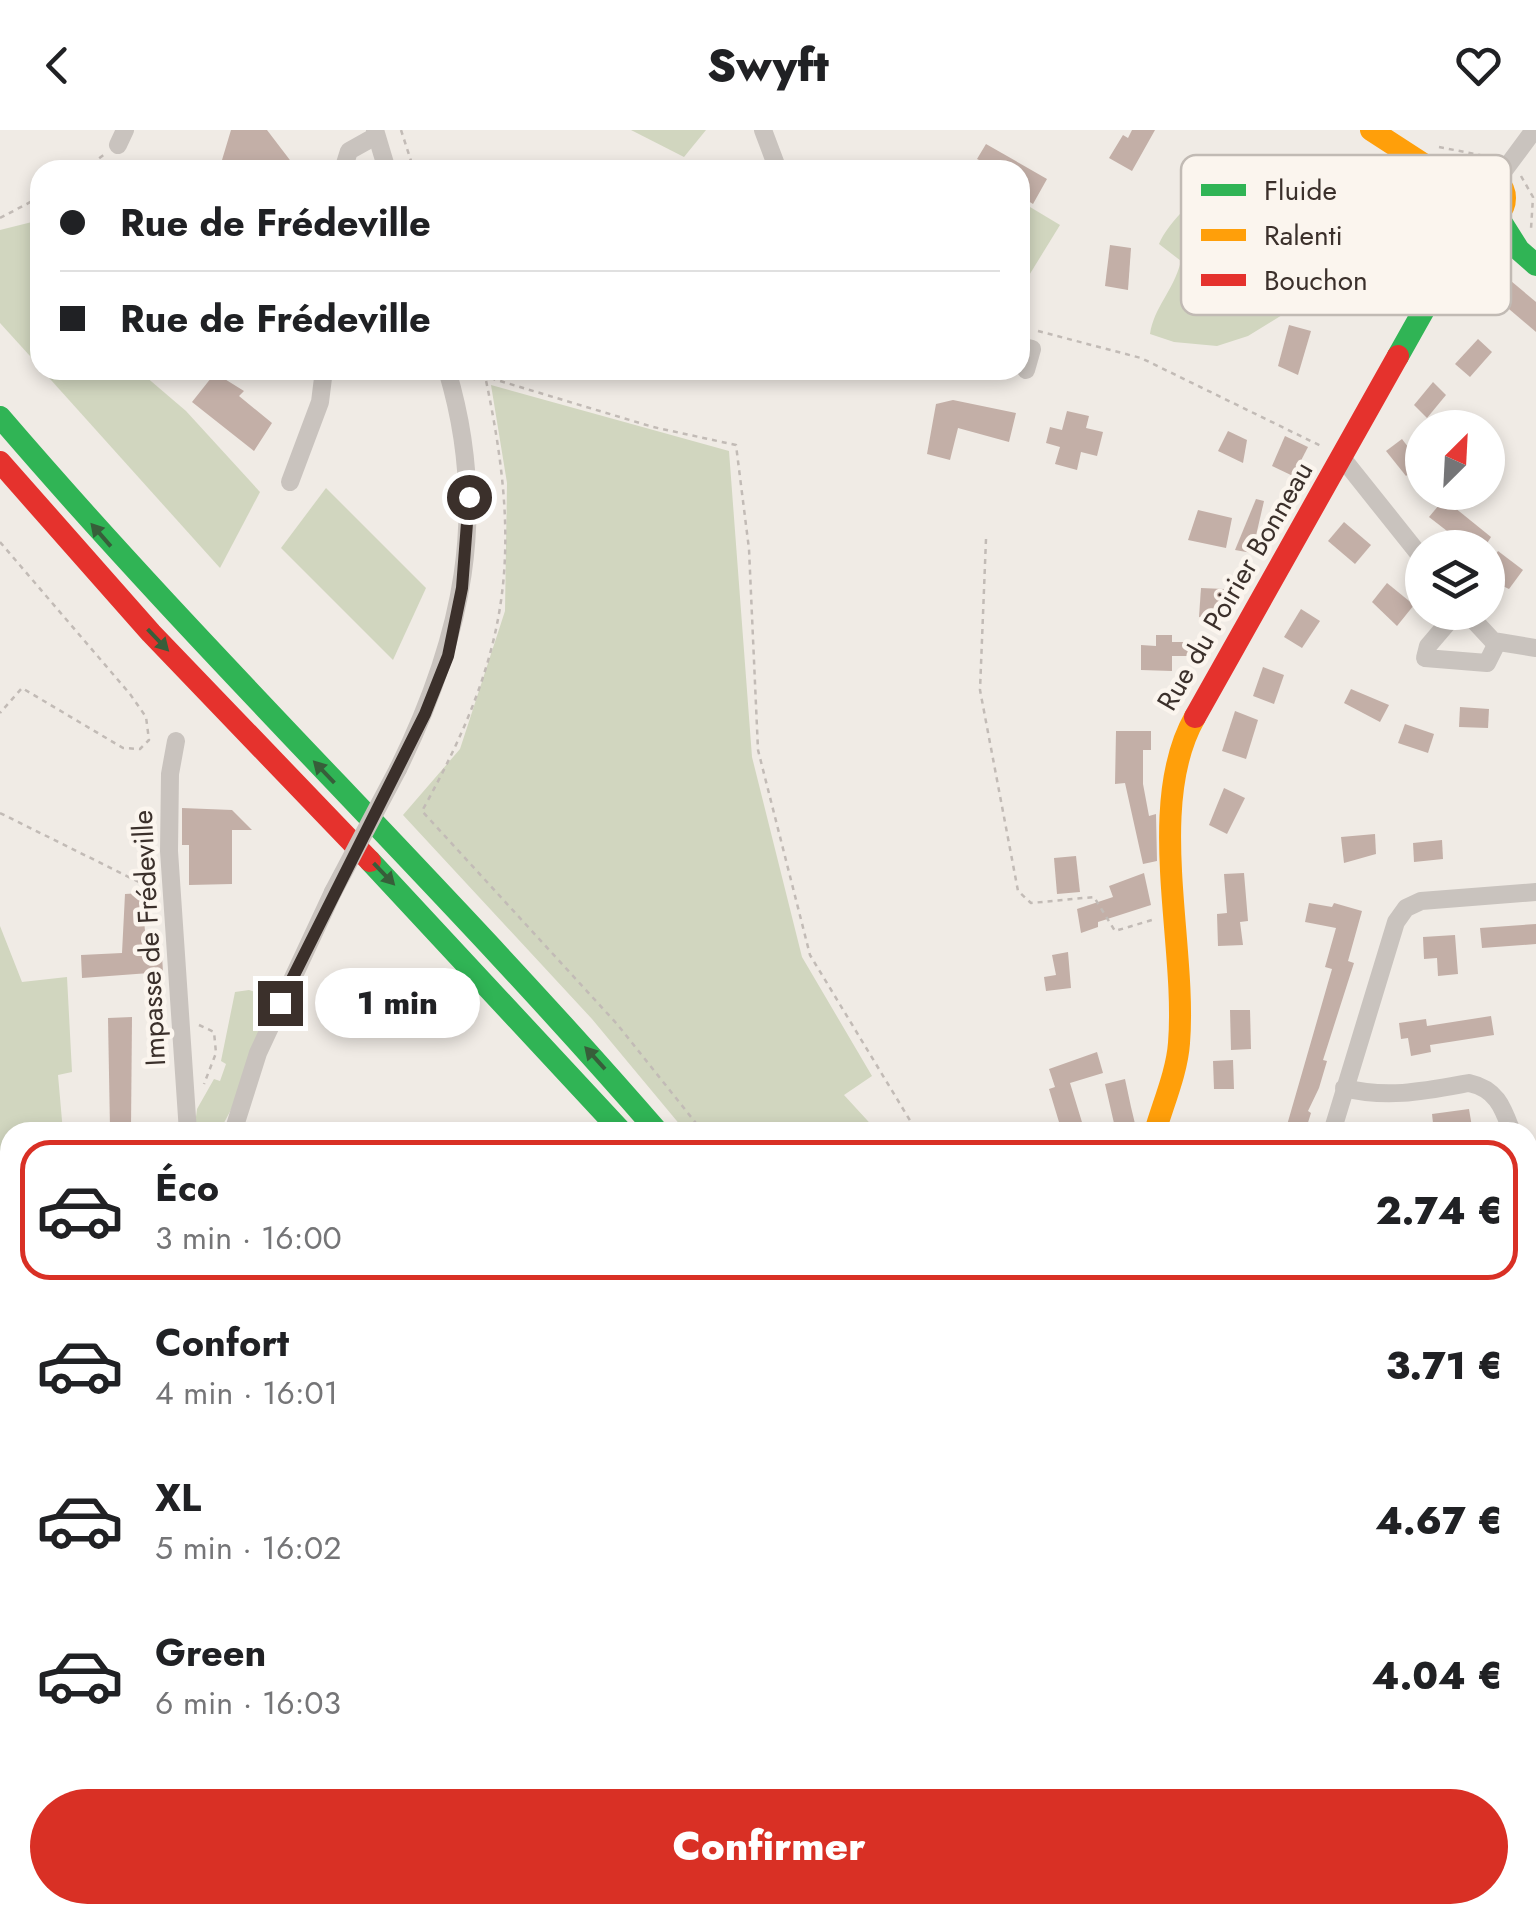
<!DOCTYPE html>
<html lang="fr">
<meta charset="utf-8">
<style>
:root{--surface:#fff;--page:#f6f6f6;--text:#202124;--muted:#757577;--line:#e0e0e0;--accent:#d93025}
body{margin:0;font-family:Jost,sans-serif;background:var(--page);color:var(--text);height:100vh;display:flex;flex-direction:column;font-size:38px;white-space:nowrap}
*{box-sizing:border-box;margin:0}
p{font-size:32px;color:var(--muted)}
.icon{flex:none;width:55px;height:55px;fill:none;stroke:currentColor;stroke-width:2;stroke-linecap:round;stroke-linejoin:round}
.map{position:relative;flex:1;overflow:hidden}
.drawer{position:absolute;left:0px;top:992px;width:1538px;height:802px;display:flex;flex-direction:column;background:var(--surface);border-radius:30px 30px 0 0;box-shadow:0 5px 15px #0003}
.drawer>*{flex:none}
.top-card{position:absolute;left:30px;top:30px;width:1000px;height:220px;border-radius:30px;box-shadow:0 5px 15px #0003;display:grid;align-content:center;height:220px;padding:0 30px;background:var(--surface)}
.needle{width:65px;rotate:24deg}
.tools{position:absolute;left:1405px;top:280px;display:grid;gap:20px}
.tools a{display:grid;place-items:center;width:100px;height:100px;border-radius:50%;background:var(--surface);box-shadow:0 5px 15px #0003;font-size:50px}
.end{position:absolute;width:45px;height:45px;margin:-22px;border:12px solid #3b302b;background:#fff;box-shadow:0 0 0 5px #fff}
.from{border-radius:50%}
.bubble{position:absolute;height:70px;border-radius:35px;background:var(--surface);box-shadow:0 5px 15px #0003;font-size:32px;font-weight:800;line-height:70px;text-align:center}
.top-card b{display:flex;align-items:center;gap:35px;height:95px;font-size:38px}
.top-card b+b{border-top:2px solid var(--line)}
.top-card i{width:25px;height:25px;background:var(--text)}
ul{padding:18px 0 0;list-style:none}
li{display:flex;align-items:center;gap:30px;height:140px;margin:0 20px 15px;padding:0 10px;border:5px solid transparent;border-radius:30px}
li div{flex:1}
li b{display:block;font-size:38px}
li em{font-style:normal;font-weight:800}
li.selected{border-color:var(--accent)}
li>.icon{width:90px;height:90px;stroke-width:1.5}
.action{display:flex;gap:20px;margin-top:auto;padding:20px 30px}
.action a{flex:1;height:115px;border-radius:60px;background:var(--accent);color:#fff;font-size:40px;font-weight:800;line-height:115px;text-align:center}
header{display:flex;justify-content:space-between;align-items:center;height:130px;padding:0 30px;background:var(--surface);font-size:45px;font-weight:800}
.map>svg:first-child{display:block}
.green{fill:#d1d6bf}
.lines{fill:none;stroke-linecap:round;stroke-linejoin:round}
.river{stroke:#a1c2c1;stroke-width:30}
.building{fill:#c3afa7}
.path{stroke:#c2bbb6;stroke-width:2.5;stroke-dasharray:5 5;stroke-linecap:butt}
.street{stroke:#c9c3be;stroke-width:18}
.fast{stroke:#30b455;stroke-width:22}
.slow{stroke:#ff9f0a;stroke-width:22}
.jam{stroke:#e5322d;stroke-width:22}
.street-bridge{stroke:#c9c3be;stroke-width:18}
.oneway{fill:#375e3a}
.route{stroke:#3b302b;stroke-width:12}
.labels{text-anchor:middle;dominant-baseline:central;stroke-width:9;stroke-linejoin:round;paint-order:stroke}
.street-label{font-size:28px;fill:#3b302b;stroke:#fbf5ee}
.key{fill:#fbf5ee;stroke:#c1bab4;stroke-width:2.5}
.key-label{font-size:28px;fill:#3b302b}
</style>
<header><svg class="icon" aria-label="back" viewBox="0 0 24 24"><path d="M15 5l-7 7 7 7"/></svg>Swyft<svg class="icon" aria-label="heart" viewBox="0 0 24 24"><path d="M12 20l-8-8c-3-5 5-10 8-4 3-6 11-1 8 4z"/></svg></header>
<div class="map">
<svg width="1536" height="1793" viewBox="0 0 1536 1793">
<rect width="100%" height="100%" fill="#f0ebe5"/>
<!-- green -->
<g class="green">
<path d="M631 0H706L684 27Z"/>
<path d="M1224 47 1297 85 1336 87 1362 106 1381 163 1366 186 1287 182 1248 206 1217 216 1174 212 1150 204C1154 177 1173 162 1181 131L1159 114C1168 92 1202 60 1224 47Z"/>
<path d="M1020 71 1060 95 1020 160Z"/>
<path d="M40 90V237L0 193V100Z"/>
<path d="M42 240H138L186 281 260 362 220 438Z"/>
<path d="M491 255 729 321 752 627 802 827 872 946 844 965 878 1002H686L592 889 403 685 460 619 505 481 507 353Z"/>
<path d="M326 358 426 458 393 530 281 418Z"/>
<path d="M0 796 22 852 67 847 72 942 58 945 63 1002H10V1112H0Z"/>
<path d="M249 860 271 867 232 978 219 1002H194L197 979 214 949 220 951 226 934 221 931 235 862Z"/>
<path d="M353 1785H694L697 1793H339Z"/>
<path d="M718 1785H954L934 1793H721Z"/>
</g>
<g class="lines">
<!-- river -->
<g class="river">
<path d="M1528 1609 1536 1606"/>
<path d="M995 1793 1019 1785"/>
</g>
</g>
<!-- building -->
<g class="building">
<path d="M231 0H267L296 38 278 30 274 40H219Z"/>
<path d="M1132 0H1155L1132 41 1109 28 1123 5 1128 8Z"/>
<path d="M986 14 1047 49 1033 74 1020 66V40H999L977 29Z"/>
<path d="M1110 115 1131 118 1128 160 1105 156Z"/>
<path d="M1511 151 1536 172V202L1496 168Z"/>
<path d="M1289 195 1311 201 1298 245 1278 236Z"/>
<path d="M1478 209 1492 222 1470 247 1455 234Z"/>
<path d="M215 243 244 261 239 266 272 293 254 321 192 272Z"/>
<path d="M1433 252 1446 265 1427 288 1414 275Z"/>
<path d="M953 270 1016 283 1009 312 958 298 950 330 927 324 936 274Z"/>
<path d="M1067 281 1089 286 1086 298 1103 302 1097 326 1081 322 1077 340 1055 334 1060 317 1046 313 1050 297 1062 300Z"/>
<path d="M1228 301 1247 310 1243 333 1218 321Z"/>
<path d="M1285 306 1308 317 1293 346 1272 336Z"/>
<path d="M1402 309 1421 334 1406 346 1386 321Z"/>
<path d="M1256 369 1264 371 1252 423 1235 420Z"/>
<path d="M1444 369 1491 407 1484 418H1469L1429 387Z"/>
<path d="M1198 380 1232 388 1226 418 1188 410Z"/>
<path d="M1344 392 1371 415 1355 434 1328 411Z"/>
<path d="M1498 421 1523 440 1509 459 1488 449V435Z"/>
<path d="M1387 453 1414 475 1397 496 1372 472Z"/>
<path d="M1201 458 1224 459 1221 489 1199 487Z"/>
<path d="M1301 479 1320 491 1302 518 1284 507Z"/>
<path d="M1156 505H1172V512H1193V526H1172V541L1141 540V515L1156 516Z"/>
<path d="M1263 537 1284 545 1274 574 1253 566Z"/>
<path d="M1351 559 1389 575 1380 592 1344 573Z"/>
<path d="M1460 577 1489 579 1488 598 1459 597Z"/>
<path d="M1235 581 1258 590 1246 629 1222 621Z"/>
<path d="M1405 594 1434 604 1428 623 1398 613Z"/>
<path d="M1116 601H1151V620H1143V654L1149 686 1156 684 1157 731 1143 734 1125 653 1115 654Z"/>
<path d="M1224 658 1245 668 1227 704 1209 695Z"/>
<path d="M182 678 232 680 252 700H232V754L189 755V715H182Z"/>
<path d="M1375 704 1376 724 1344 733 1341 707Z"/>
<path d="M1442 710 1443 729 1414 732 1413 713Z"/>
<path d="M1076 726 1080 762 1057 764 1054 728Z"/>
<path d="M1144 743 1151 775 1098 792V797L1081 803 1077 779 1113 767 1109 756Z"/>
<path d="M1244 743 1248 791 1240 792 1243 815 1218 816 1217 784 1227 783 1224 744Z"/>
<path d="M142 763 147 827 162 826 163 842 82 848 81 825 122 823 125 764Z"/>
<path d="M1309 773 1332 777 1334 773 1362 781 1348 831 1354 833 1323 930 1327 931 1319 958 1308 981 1311 983 1305 1002H1285L1332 839 1325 837 1336 798 1305 792Z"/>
<path d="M1536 794V814L1482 818 1480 798Z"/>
<path d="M1455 805 1458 844 1438 846 1437 828 1424 829 1423 807Z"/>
<path d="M1068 822 1071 858 1046 861 1044 847 1056 845 1052 825Z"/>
<path d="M1230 880H1250L1251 919 1231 920Z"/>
<path d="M1491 886 1494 905 1430 915 1431 922 1411 926 1408 908 1401 909 1399 893 1426 889 1427 896Z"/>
<path d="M132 887 131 998 110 999 108 888Z"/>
<path d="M1097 922 1103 943 1070 953 1085 1002H1062L1049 959 1055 957 1049 939Z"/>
<path d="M1233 930 1234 959H1214L1213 931Z"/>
<path d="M1125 949 1131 977 1137 1002H1116L1105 954Z"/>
<path d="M1469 979 1472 997 1434 1002 1432 984Z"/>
</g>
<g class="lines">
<!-- path -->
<g class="path">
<path d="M401 0 414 40"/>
<path d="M1439 17 1490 27"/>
<path d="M83 40 105 24"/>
<path d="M1521 46 1533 67 1531 99"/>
<path d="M0 88 40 67"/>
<path d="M1038 201 1141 228 1321 316"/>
<path d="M485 240 490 248 653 297 736 315 749 419 758 620 810 825 917 1002"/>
<path d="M484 241C523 422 512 519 422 681L617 894 703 1002"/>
<path d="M986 409 980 560 1018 761 1031 773 1094 767 1115 801 1152 790"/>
<path d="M0 412 130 564 146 587 149 610 140 619 123 618 22 558 0 583"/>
<path d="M0 683 155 760"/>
<path d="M199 895 214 902 216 923 204 954"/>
<path d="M1528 1268 1536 1267"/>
<path d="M162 1793 186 1785"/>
</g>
<!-- street -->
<g class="street">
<path d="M375 0 387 40"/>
<path d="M763 0 778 40"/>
<path d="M118 15 125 0"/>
<path d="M343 40 349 21 376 6"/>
<path d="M1497 50 1534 0"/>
<path d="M1020 216 1032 219 1026 240"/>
<path d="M1343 329 1422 428"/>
<path d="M290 352 320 272 324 240"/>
<path d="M1457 482 1428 516 1425 528 1487 533 1497 513"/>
<path d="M1466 482 1493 511 1536 518"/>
<path d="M176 611 170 644 169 721 188 1002"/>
<path d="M398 639C462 509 490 383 447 240"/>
<path d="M1344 958C1388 969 1425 961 1469 953 1497 959 1503 978 1512 1002"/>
<path d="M233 1002 258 923 333 762"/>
<path d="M1332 1002 1396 792 1406 778 1421 771 1536 762"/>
<path d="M1528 1044 1536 1067"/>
<path d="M0 1127H10"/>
<path d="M1528 1154 1536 1150"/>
<path d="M0 1217 10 1216"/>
<path d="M0 1403 10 1402"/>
<path d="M1528 1526 1536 1522"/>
<path d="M0 1566H10"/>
<path d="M0 1726 10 1725"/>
<path d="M702 1785 705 1793"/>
</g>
<!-- fast -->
<g class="fast">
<path d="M1497 85 1519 120 1536 135"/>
<path d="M1398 226 1475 89"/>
<path d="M0 287C211 533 446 757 658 1002"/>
<path d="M370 731 622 1002"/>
<path d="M1128 1785 1132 1793"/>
</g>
<!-- slow -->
<g class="slow">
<path d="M1371 0 1462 59"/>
<circle cx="1483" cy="68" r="22"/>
<path d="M1155 1002C1163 974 1177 942 1179 913 1187 814 1145 675 1195 587"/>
<path d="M1160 1785 1164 1793"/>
</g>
<!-- jam -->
<g class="jam">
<path d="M0 332 151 503 370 731"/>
<path d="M1195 587 1398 226"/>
</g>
<!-- street-bridge -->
<path class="street-bridge" d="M333 762 398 639"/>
</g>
<!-- one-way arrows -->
<defs><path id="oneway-solid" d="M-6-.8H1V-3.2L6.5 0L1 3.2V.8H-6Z" transform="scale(2.5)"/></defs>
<g class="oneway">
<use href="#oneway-solid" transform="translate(101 405) rotate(-131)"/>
<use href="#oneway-solid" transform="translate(158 510) rotate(46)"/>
<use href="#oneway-solid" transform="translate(324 642) rotate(-134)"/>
<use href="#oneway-solid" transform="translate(384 744) rotate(46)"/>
<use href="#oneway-solid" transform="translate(595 928) rotate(-132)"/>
</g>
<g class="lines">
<!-- route -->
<path class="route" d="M280 873 425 584 448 526 462 458 469 367"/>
</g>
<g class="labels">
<!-- street labels -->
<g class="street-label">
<text transform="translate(1235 456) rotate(-60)">Rue du Poirier Bonneau</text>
<text transform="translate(149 808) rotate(-93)">Impasse de Frédeville</text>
</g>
</g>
<!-- legend -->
<rect x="1181" y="25" width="330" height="160" rx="15" class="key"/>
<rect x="1201" y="54" width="45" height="12" fill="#30b455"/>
<rect x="1201" y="99" width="45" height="12" fill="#ff9f0a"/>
<rect x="1201" y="144" width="45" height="12" fill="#e5322d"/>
<g class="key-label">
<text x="1264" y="70">Fluide</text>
<text x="1264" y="115">Ralenti</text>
<text x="1264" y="160">Bouchon</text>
</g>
</svg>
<div class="tools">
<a><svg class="needle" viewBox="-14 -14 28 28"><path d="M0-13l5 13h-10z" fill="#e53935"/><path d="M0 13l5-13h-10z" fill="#757577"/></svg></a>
<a><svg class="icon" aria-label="layers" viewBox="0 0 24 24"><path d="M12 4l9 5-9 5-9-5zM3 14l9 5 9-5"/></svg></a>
</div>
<i class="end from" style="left:469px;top:367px"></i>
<i class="end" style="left:280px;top:873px"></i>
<div class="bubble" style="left:315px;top:838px;width:165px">1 min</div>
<div class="top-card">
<b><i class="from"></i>Rue de Frédeville</b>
<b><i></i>Rue de Frédeville</b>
</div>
<section class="drawer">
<ul>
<li class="selected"><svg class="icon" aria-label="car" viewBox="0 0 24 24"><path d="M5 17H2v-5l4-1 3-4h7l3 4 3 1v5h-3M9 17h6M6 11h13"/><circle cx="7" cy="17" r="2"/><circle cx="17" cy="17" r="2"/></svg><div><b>Éco</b><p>3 min · 16:00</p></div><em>2.74 €</em></li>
<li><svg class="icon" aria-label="car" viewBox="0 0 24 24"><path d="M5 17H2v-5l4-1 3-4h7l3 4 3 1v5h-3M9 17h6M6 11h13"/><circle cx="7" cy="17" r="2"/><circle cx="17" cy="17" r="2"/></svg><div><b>Confort</b><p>4 min · 16:01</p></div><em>3.71 €</em></li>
<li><svg class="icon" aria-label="car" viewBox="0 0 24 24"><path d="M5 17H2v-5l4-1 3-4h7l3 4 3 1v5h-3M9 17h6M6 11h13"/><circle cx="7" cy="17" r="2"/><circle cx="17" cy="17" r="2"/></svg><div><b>XL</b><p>5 min · 16:02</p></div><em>4.67 €</em></li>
<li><svg class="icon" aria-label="car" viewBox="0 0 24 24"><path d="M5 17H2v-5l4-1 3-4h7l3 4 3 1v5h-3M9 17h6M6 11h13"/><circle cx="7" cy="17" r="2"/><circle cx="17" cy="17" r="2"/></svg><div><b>Green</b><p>6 min · 16:03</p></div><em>4.04 €</em></li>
</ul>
<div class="action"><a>Confirmer</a></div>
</section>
</div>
